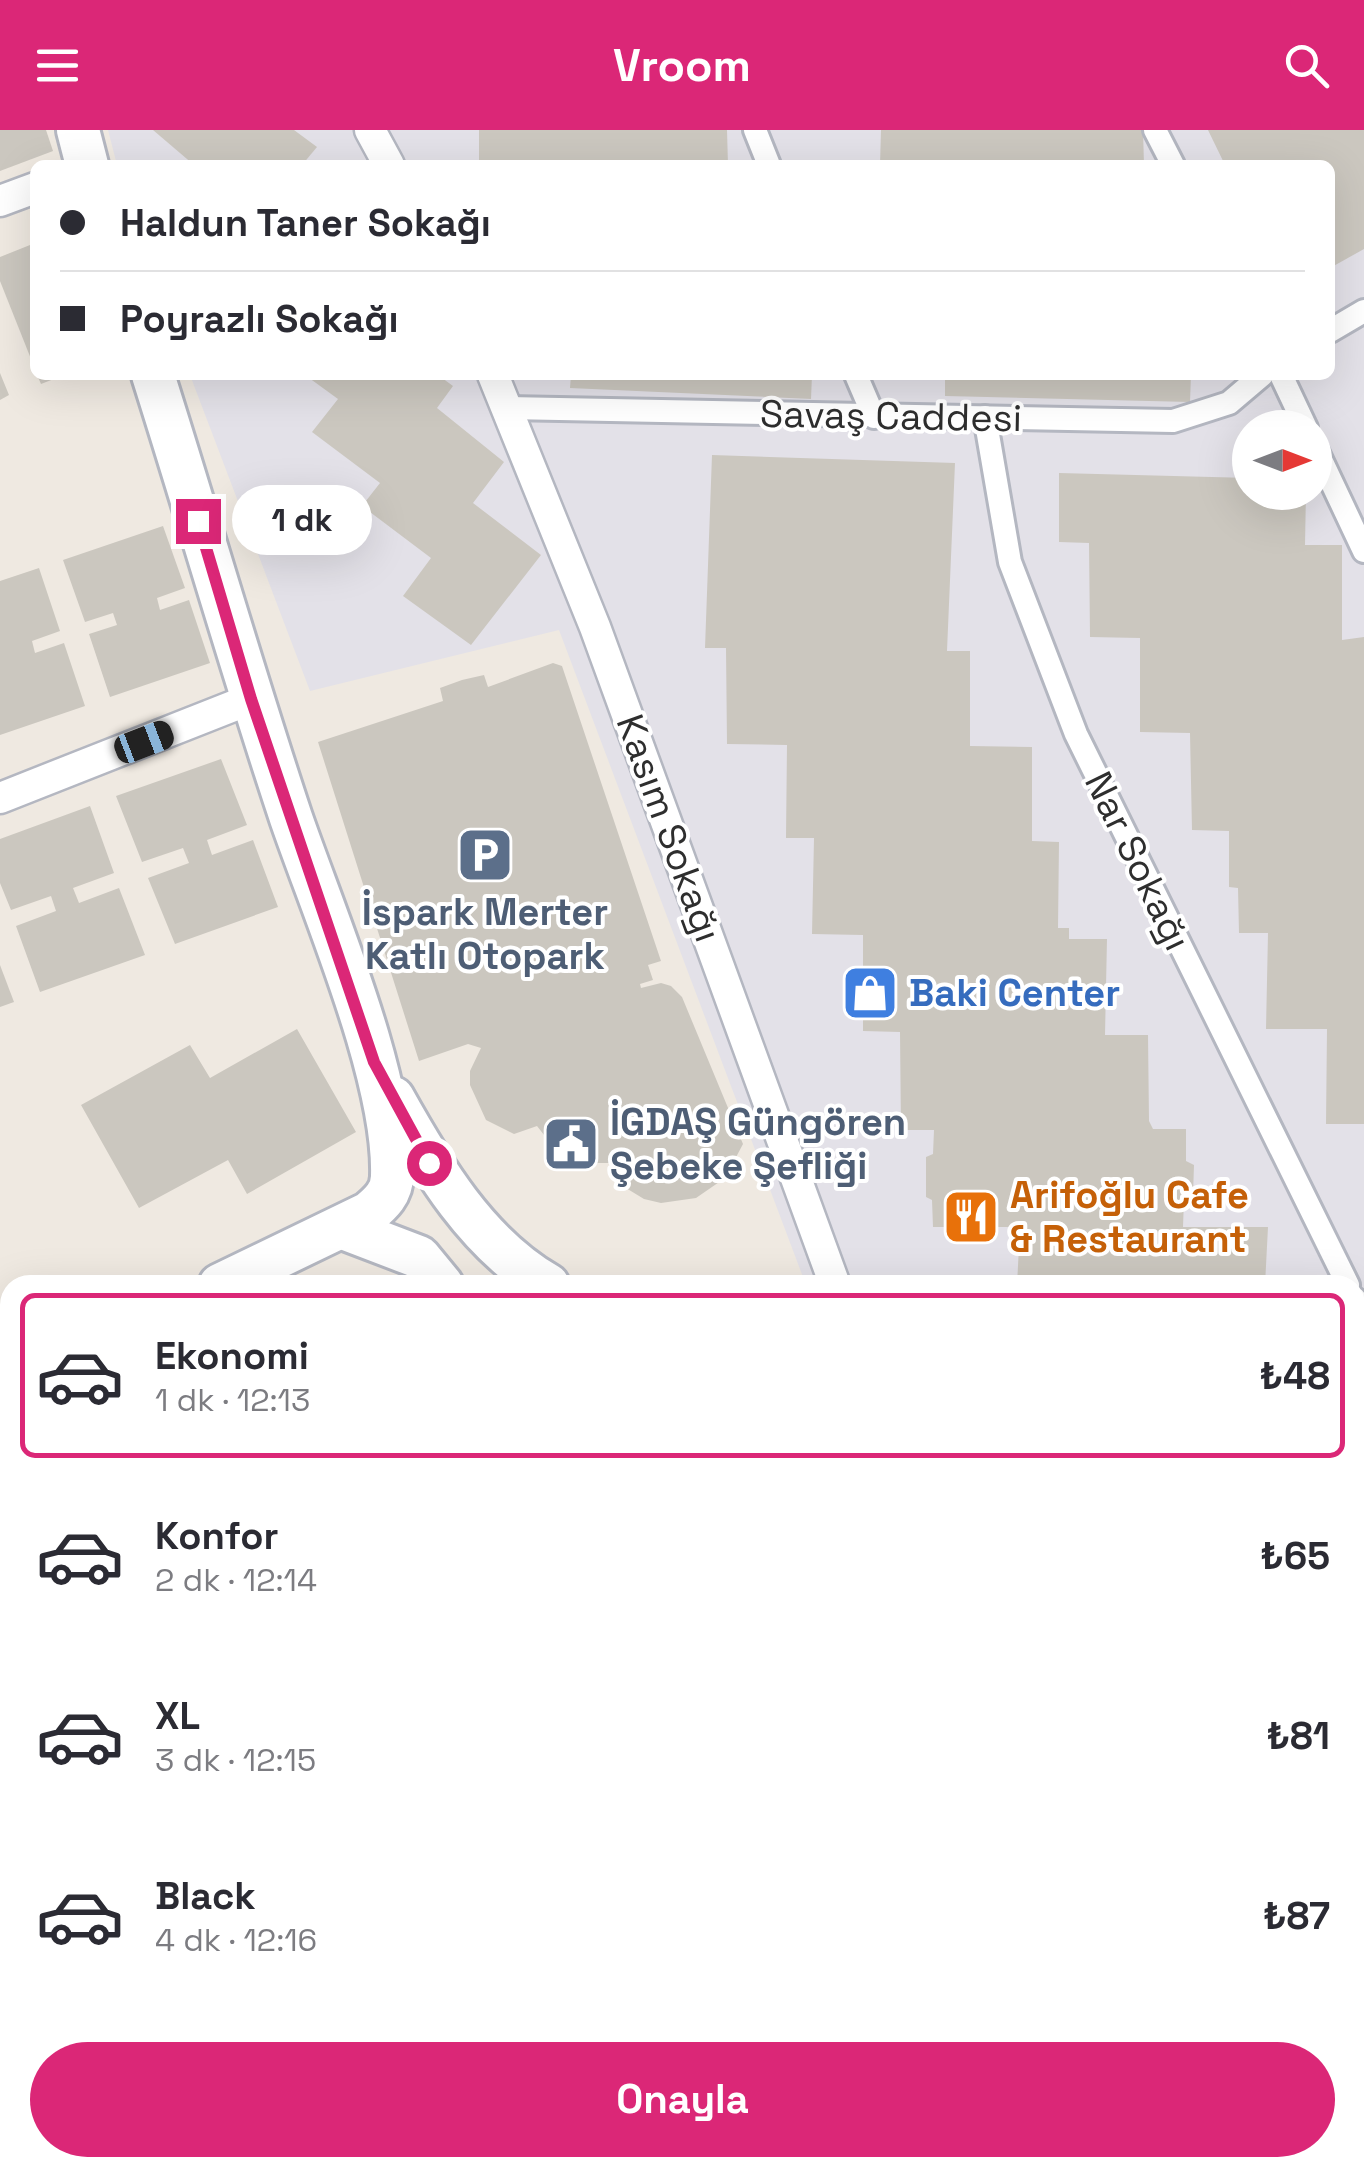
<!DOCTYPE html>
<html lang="tr">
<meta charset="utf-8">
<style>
:root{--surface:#fff;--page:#f2f2f3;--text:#2b2b33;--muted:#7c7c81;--line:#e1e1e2;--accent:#db2777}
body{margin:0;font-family:"Space Grotesk",sans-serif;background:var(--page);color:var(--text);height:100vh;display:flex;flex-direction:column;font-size:38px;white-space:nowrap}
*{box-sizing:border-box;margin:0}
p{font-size:32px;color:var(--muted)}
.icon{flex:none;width:55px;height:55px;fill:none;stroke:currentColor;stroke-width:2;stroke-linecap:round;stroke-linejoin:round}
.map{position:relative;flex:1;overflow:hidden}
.sheet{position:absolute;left:0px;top:1145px;width:1365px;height:902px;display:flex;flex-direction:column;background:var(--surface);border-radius:30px 30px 0 0;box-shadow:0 10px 40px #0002}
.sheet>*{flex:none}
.hud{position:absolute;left:30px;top:30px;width:1305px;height:220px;border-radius:15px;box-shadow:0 10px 40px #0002;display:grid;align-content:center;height:220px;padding:0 30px;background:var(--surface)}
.needle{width:65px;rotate:90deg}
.tools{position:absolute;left:1232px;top:280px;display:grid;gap:20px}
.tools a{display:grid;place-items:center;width:100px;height:100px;border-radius:50%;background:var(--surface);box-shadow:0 10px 40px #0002;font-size:50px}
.end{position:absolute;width:45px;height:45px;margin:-22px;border:12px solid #db2777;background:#fff;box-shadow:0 0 0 5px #fff}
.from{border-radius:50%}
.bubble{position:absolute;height:70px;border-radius:35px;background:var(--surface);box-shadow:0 10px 40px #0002;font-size:32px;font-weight:800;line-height:70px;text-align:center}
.car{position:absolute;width:30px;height:60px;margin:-30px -15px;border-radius:12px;box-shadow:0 0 8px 2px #0007;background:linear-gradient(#222 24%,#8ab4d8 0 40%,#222 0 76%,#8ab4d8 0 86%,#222 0)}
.hud b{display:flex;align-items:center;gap:35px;height:95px;font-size:38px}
.hud b+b{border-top:2px solid var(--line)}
.hud i{width:25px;height:25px;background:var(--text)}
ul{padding:18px 0 0;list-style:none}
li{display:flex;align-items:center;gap:30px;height:165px;margin:0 20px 15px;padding:0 10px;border:5px solid transparent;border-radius:15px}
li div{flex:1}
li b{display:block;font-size:38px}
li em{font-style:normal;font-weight:800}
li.current{border-color:var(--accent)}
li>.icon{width:90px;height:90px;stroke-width:1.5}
.button{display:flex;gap:20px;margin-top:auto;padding:20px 30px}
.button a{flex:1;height:115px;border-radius:60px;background:var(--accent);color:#fff;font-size:40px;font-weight:800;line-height:115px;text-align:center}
header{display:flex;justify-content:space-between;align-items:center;height:130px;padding:0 30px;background:var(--accent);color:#fff;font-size:45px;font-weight:800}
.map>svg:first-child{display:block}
.industrial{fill:#e3e1e8;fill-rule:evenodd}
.building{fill:#cbc7bf}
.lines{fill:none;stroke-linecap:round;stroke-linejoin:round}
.pedestrian-casing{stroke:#b4b7c1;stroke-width:28}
.minor-casing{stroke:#b4b7c1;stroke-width:35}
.tertiary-casing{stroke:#b4b7c1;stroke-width:42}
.secondary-casing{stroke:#b4b7c1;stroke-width:48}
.pedestrian{stroke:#fff;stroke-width:22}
.minor{stroke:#fff;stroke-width:30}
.tertiary{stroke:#fff;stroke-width:38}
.secondary{stroke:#fff;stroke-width:42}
.route{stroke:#db2777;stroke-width:12}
.labels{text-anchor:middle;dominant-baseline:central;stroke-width:8;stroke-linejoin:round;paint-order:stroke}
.street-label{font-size:38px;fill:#2e2e2e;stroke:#fff}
.service-label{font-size:38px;font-weight:bold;fill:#4e5e75;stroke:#fff}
.shop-label{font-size:38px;font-weight:bold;fill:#366cbe;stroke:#fff;text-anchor:start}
.food-label{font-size:38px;font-weight:bold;fill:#c56008;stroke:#fff;text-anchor:start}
</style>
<header><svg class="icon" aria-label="menu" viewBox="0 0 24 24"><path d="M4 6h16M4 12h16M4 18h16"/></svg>Vroom<svg class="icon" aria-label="search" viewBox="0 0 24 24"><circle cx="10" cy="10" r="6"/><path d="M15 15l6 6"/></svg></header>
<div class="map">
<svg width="1364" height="2046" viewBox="0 0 1364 2046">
<rect width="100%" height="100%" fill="#efe9e1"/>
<!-- industrial -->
<path class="industrial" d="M108 0H1364V1240H1355V1155H806L559 500 310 561 190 245H1330V35H117ZM1250 298H1315V362H1250Z"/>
<!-- building -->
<g class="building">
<path d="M0 0H46L53 21 0 41Z"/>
<path d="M153 0H294L317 17 302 35H194Z"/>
<path d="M479 0H727L728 35H479Z"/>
<path d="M881 0H1143L1144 35H880Z"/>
<path d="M1208 0H1364V119L1330 138V35H1225Z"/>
<path d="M35 113V239L0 151V127Z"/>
<path d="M0 243 9 265 0 270Z"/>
<path d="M37 245H64L41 254Z"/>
<path d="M305 245H438L453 256 437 278 504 332 473 373 541 425 471 515 403 466 431 428 362 376 380 353 312 302 338 269Z"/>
<path d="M571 245H812L811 269 570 258Z"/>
<path d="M945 245H1191L1190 272 945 266Z"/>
<path d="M712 325 955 333 947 521H970V616L1032 617V711L1059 712 1058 798H1069V809H1107L1105 905H1148L1149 991 1153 999H1186V1031L1194 1035 1193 1065 1184 1069 1183 1097H1268L1265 1155H1017L1020 1097H933L932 1070 926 1067V1027L933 1024 934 1000H901L900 902 863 901V805L812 804 814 708H786L787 615 727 614 726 518H705Z"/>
<path d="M1059 343 1250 348V362H1306L1305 415H1342V510L1364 507V994H1326L1327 899H1266L1268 803H1239L1238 758 1229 757V701L1192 700 1190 603 1140 602V508L1090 507 1089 413 1059 412Z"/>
<path d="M163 396 185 458 157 468 160 480 189 470 210 533 110 567 89 504 117 495 113 483 85 492 63 430Z"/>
<path d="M39 438 60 501 32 511 35 523 64 513 85 576 0 605V451Z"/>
<path d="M553 533 562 536 661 831 648 835 653 850 640 854 641 858 661 853 671 856 682 867 743 1014 725 1048 696 1068 661 1073 644 1069 621 1055 613 1033H577L559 1024 537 996 514 1004 486 990 470 955V941L481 918 468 914 419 931 318 612 443 571 440 558 462 550 484 545 488 557Z"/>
<path d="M221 629 247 695 207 710 212 725 253 710 278 777 175 814 148 748 189 733 183 718 142 732 116 666Z"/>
<path d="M90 676 114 743 73 758 79 773 119 758 145 825 40 862 16 796 56 781 51 766 11 780 0 753V709Z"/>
<path d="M0 835 14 872 0 877Z"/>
<path d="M297 899 356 1002 247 1064 228 1030 139 1078 81 975 190 915 210 948Z"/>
<rect x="1355" y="1299" width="9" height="94"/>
<path d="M0 1387 10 1418V1495L0 1498Z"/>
<path d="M1355 1563 1364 1567V1668L1355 1664Z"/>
<path d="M1355 1787 1364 1792V1918L1356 1944Z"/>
<path d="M10 1823V1907L0 1891V1830Z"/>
<path d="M1364 1935V1969L1355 1968Z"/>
<path d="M1362 1979 1364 2046H1356L1359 2023 1355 2022Z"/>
<path d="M10 2032V2038H63L69 2046H0V2038Z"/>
<path d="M95 2038H225L230 2046H101Z"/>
<path d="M241 2038H314V2046Z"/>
<path d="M380 2038H465L464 2046H379Z"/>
<path d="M661 2038H745L744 2046H665L660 2045Z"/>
<path d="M1140 2038H1217L1216 2046 1139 2043Z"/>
<path d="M1221 2038H1263L1261 2046Z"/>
<path d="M1306 2038H1350L1348 2046H1305Z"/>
</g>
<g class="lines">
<!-- pedestrian casing -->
<g class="pedestrian-casing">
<g id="pedestrian">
<path d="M755 0 769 35"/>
<path d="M1155 0 1173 35"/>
<path d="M1330 201 1364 181"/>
<path d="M856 245 874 287"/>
<path d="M1281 245 1306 298"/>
<path d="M506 278 1173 291 1229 273 1262 245"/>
<path d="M985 287 1010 432 1076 604 1348 1155"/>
<path d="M1315 317 1364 421"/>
<path d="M1355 1169 1364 1187"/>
</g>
</g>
<!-- minor casing -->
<g class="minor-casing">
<g id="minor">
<path d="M370 0 389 35"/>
<path d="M0 71 35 58"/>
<path d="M493 245 595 497 835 1155"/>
<path d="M0 668 251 569"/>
<path d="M0 1570 10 1565"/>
<path d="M0 1675 10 1683"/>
<path d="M0 1770 10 1759"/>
<path d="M337 2038V2046"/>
<path d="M1085 2046 1087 2038"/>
</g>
</g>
<!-- tertiary casing -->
<g class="tertiary-casing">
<path id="tertiary" d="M1355 1736 1364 1740"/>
</g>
<!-- secondary casing -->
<g class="secondary-casing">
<g id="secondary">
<path d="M78 0 87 35"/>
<path d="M153 245C200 393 242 541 291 688 324 784 395 948 392 1046 392 1063 381 1073 369 1083L220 1155"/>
<path d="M393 968C432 1038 477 1114 548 1155"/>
<path d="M343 1098 419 1127 442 1155"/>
<path d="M1355 1251 1364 1250"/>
<path d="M0 1256 10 1251"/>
<path d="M501 2046 502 2038"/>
</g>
</g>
<!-- pedestrian -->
<use href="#pedestrian" class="pedestrian"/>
<!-- minor -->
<use href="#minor" class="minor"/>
<!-- tertiary -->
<use href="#tertiary" class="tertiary"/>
<!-- secondary -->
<use href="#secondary" class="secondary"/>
</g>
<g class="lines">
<!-- route -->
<path class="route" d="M198 391 251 569 374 932 429 1033"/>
</g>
<!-- icons -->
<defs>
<g id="parking-square" transform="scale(2.875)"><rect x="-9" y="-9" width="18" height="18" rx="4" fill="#5c6f8a" stroke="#fff"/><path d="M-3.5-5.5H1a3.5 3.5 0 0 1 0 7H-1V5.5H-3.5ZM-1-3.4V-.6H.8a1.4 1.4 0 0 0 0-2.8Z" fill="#fff"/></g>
<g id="shop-square" transform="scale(2.875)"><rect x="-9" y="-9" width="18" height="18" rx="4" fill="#3f7fe0" stroke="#fff"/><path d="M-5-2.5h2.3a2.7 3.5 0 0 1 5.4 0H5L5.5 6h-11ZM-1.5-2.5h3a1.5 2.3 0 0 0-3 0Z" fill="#fff"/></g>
<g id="civic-square" transform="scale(2.875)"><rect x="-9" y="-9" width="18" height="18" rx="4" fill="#5c6f8a" stroke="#fff"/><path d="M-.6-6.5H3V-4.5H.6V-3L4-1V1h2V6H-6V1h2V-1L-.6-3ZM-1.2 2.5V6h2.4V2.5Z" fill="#fff"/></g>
<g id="restaurant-square" transform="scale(2.875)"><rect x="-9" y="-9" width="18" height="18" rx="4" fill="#e8710a" stroke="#fff"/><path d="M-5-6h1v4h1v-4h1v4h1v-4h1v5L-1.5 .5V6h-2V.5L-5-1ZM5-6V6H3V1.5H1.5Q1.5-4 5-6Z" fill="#fff"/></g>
</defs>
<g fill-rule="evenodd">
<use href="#parking-square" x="485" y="725"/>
<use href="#shop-square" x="870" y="863"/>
<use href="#civic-square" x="571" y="1014"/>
<use href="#restaurant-square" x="971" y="1087"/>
</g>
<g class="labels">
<!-- street labels -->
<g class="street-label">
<text transform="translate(891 286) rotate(1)">Savaş Caddesi</text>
<text transform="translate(669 698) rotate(70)">Kasım Sokağı</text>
<text transform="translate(1138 731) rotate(64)">Nar Sokağı</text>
</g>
<!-- service labels -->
<g class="service-label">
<text x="485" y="782">İspark Merter<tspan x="485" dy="44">Katlı Otopark</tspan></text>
<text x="610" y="992" text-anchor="start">İGDAŞ Güngören<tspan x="610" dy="44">Şebeke Şefliği</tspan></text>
</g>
<!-- shop labels -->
<g class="shop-label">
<text x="909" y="863">Baki Center</text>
</g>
<!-- food labels -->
<g class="food-label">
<text x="1010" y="1065">Arifoğlu Cafe<tspan x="1010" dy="44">&amp; Restaurant</tspan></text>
</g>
</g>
</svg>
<div class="tools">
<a><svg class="needle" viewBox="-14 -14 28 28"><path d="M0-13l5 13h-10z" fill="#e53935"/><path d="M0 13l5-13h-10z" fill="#7c7c81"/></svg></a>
</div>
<i class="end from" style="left:429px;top:1033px"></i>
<i class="end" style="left:198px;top:391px"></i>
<div class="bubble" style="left:232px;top:355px;width:140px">1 dk</div>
<i class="car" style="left:144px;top:612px;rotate:69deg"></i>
<div class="hud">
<b><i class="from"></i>Haldun Taner Sokağı</b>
<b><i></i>Poyrazlı Sokağı</b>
</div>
<section class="sheet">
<ul>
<li class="current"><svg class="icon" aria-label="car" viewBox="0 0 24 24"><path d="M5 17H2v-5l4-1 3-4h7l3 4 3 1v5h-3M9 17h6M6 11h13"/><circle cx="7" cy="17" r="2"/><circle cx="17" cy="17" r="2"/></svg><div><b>Ekonomi</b><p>1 dk · 12:13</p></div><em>₺48</em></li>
<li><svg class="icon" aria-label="car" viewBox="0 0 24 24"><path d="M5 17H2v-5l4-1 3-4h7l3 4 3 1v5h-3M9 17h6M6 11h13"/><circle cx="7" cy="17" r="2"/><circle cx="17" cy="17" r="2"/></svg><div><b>Konfor</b><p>2 dk · 12:14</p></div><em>₺65</em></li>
<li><svg class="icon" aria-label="car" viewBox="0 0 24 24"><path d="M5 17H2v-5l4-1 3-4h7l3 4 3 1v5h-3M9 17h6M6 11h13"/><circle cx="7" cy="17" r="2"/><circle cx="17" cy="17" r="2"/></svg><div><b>XL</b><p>3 dk · 12:15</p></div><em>₺81</em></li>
<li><svg class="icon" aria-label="car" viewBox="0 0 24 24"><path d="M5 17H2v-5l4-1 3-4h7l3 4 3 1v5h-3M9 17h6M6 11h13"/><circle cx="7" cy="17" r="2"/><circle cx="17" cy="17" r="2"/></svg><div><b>Black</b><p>4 dk · 12:16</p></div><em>₺87</em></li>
</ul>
<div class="button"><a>Onayla</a></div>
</section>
</div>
